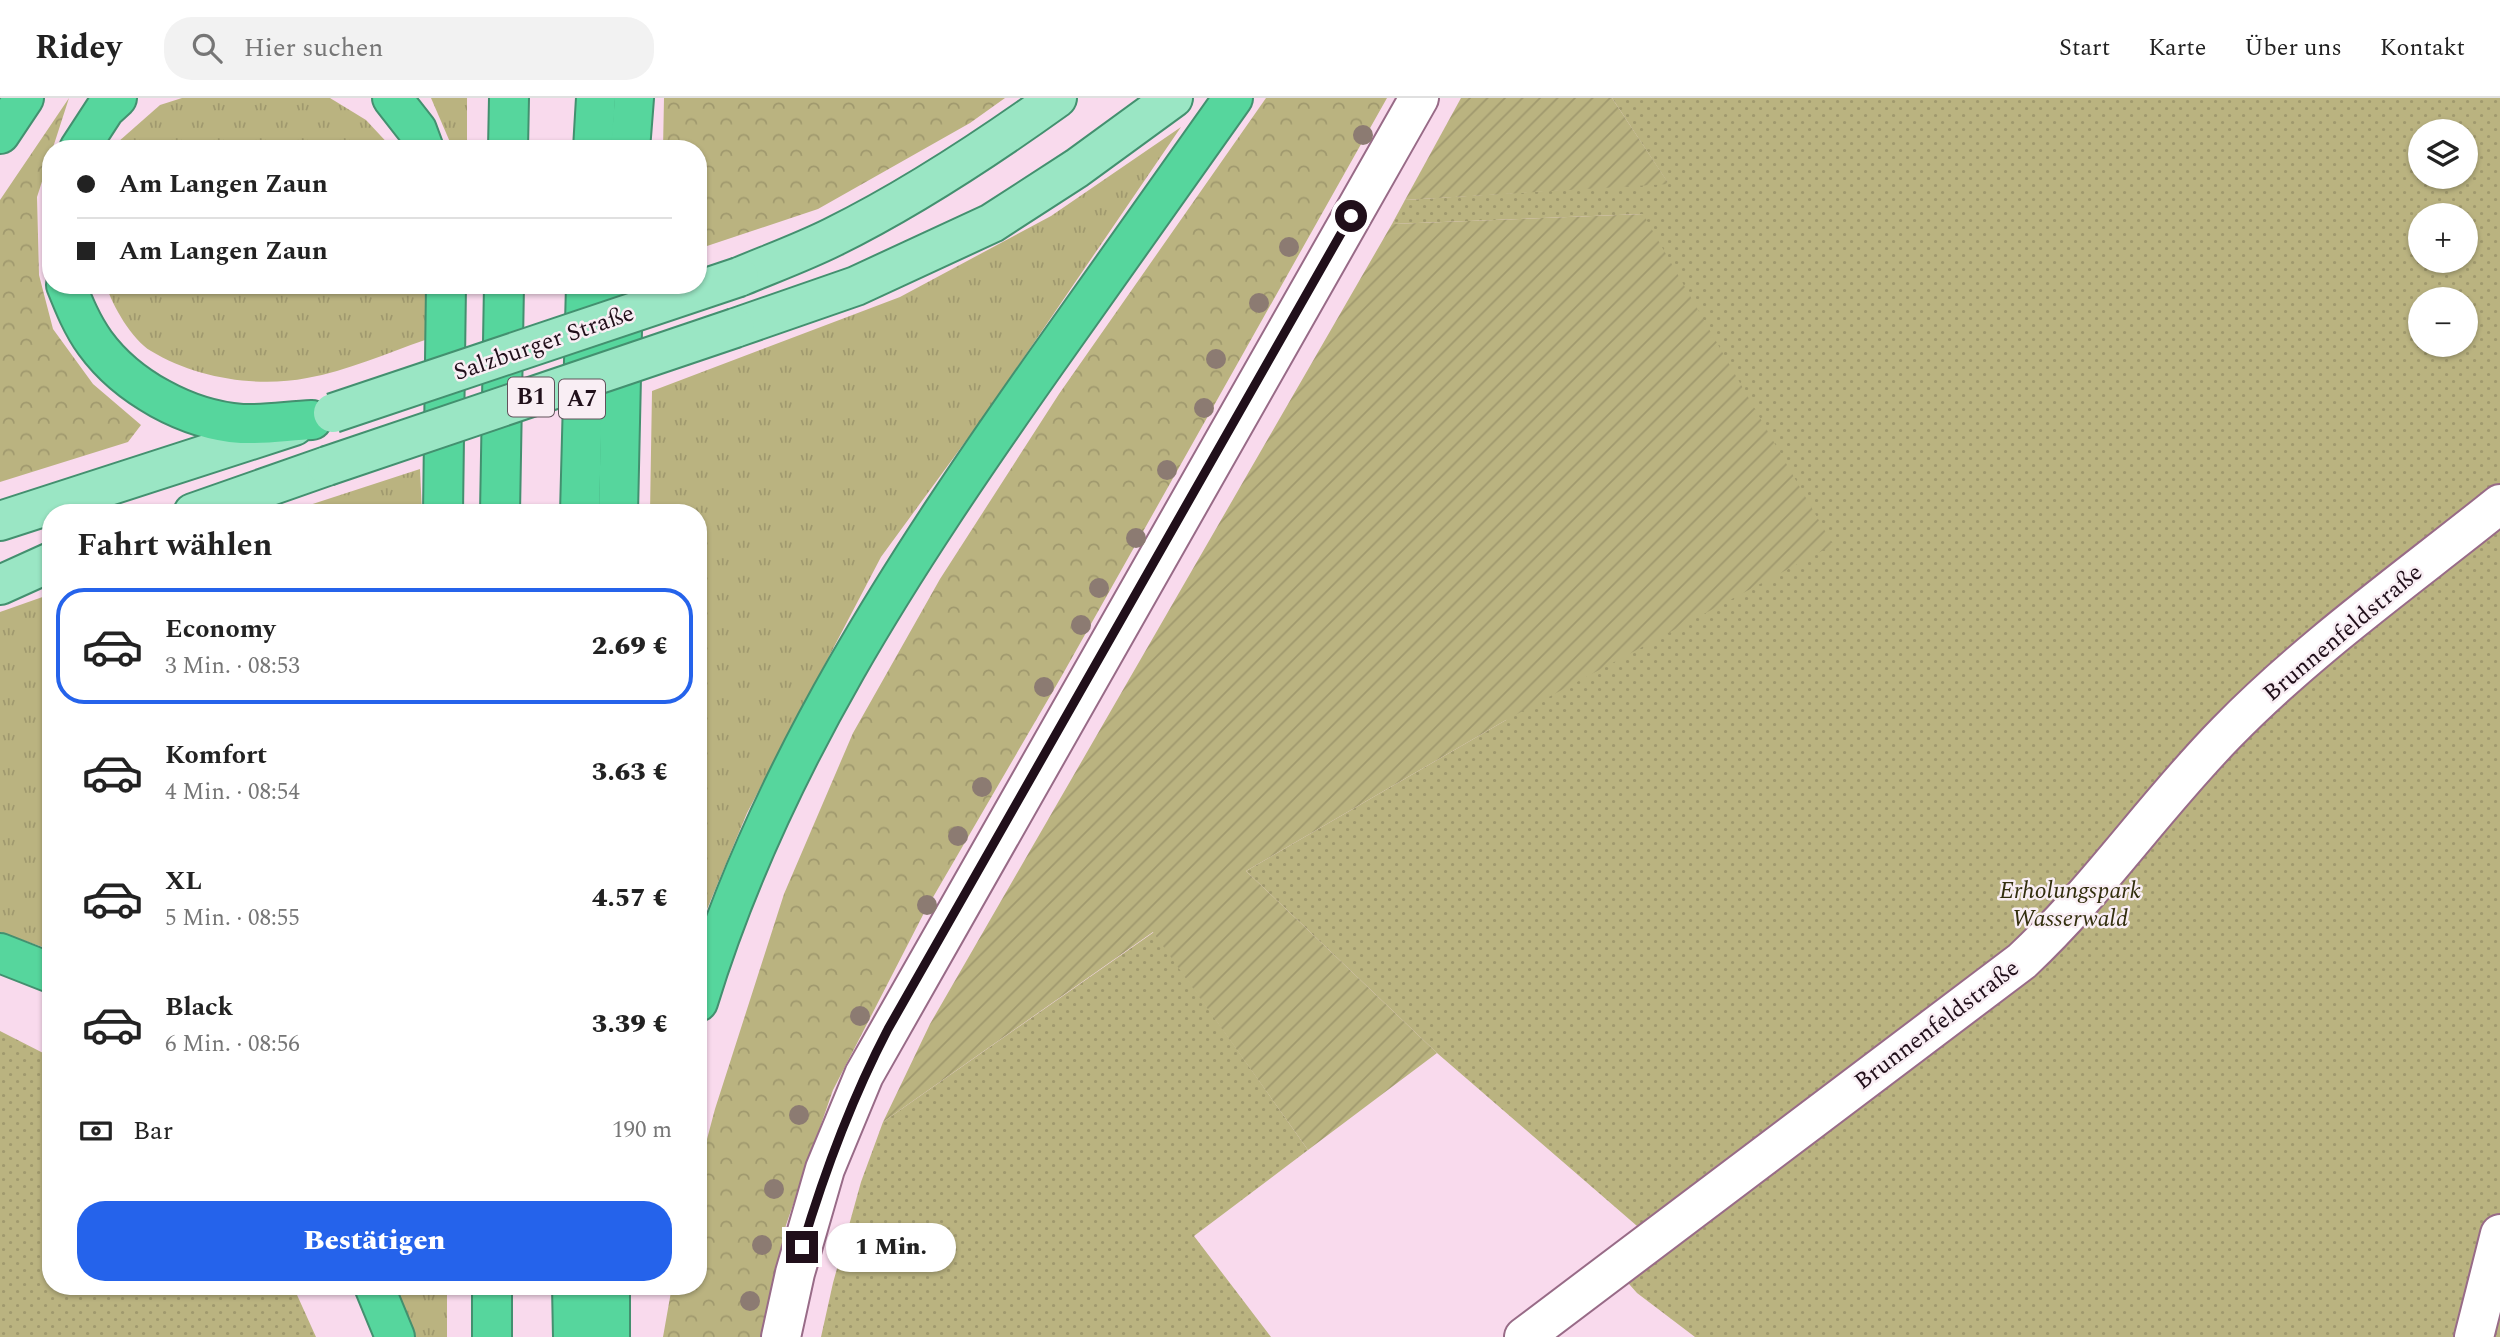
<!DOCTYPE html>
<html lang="de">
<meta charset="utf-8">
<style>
:root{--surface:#fff;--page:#f2f2f2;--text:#222;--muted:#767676;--line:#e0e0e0;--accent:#2563eb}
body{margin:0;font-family:Spectral,serif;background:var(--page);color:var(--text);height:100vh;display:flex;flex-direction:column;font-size:26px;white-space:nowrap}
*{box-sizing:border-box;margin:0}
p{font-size:23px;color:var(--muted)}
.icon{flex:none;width:38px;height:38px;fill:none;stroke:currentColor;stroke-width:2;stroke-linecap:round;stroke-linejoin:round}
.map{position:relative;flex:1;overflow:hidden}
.panel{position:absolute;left:42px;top:406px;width:665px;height:791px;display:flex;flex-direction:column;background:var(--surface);border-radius:28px;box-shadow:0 2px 5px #0004}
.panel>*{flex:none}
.banner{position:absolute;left:42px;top:42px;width:665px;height:154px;border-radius:28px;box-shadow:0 2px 5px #0004;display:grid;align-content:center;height:154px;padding:0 35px;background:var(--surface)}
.buttons{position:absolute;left:2408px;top:21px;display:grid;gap:14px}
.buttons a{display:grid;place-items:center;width:70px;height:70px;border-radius:50%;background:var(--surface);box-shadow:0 2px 5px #0004;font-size:35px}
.end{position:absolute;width:32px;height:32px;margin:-16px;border:9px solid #200f1a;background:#fff;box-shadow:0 0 0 4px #fff}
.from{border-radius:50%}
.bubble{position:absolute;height:49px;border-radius:24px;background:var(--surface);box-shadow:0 2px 5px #0004;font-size:23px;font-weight:800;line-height:49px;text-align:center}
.banner b{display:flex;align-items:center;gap:24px;height:66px;font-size:26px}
.banner b+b{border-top:2px solid var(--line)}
.banner i{width:18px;height:18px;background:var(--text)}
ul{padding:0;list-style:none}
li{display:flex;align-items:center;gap:21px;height:116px;margin:0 14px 10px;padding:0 21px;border:4px solid transparent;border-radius:28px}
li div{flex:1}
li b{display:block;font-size:26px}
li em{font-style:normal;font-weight:800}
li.on{border-color:var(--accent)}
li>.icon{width:63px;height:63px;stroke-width:1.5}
h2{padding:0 35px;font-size:32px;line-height:84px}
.pay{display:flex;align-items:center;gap:18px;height:77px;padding:0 35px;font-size:26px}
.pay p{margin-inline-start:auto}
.button{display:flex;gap:14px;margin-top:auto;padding:14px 35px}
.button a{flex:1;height:80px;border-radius:28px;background:var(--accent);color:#fff;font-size:28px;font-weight:800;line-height:80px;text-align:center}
header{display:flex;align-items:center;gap:42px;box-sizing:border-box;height:98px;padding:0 35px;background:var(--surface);border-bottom:2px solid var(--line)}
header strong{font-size:33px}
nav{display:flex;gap:38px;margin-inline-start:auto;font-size:24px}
.search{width:490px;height:63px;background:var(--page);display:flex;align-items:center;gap:18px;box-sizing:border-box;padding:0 24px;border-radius:28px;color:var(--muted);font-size:26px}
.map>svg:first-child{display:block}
.grass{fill:url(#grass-tufts)}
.forest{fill:url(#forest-crowns)}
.park{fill:url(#park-dots);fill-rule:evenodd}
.garden{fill:url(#garden-furrows)}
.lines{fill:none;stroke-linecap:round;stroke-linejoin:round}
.minor-casing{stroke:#986b87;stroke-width:42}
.primary-casing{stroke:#43906f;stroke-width:42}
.motorway-casing{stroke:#43906f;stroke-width:42}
.minor{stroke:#fff;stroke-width:38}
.primary{stroke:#9ae6c4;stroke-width:38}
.motorway{stroke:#56d69d;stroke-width:38}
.primary-bridge-casing{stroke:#43906f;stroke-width:42;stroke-linecap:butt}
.primary-bridge{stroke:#9ae6c4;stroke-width:38}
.tree{fill:#8c7b72}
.route{stroke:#200f1a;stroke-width:9}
.labels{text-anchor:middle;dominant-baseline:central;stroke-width:5;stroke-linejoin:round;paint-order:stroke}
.shield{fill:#f9eef4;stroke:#61525b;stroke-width:2}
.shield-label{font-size:23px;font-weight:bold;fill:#200f1a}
.street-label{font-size:24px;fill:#200f1a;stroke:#f9eef4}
.park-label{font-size:24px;font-style:italic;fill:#322e0d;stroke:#f9eef4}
</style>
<header>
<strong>Ridey</strong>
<div class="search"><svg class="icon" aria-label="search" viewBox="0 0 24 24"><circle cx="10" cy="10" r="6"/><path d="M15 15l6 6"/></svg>Hier suchen</div>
<nav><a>Start</a><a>Karte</a><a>Über uns</a><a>Kontakt</a></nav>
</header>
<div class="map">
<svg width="2500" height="1239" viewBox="0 0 2500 1239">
<defs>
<pattern id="grass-tufts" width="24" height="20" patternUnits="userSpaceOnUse" patternTransform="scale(1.75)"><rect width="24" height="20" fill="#bab380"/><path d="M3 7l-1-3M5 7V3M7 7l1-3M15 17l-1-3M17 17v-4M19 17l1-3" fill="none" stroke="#a0996e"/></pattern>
<pattern id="forest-crowns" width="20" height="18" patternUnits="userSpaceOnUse" patternTransform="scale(1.75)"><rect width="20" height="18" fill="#bab380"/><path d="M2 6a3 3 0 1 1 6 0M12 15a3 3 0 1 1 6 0" fill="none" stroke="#a0996e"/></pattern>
<pattern id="park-dots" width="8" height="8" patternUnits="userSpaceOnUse" patternTransform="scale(1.75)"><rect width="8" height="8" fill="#bab380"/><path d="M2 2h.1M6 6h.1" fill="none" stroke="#a0996e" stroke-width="1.8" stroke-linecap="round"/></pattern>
<pattern id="garden-furrows" width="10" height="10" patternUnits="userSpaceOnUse" patternTransform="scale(1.75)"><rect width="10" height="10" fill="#bab380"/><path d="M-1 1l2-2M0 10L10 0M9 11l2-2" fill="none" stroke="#a0996e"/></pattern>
</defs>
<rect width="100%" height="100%" fill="#f9daed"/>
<!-- grass -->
<g class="grass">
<path d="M182 0H330L366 22 393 51H116L118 44 160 7Z"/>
<path d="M431 0H467V51H453Z"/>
<path d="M1181 29 984 318 881 459 747 715 698 833V415H650L652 293 900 199 1051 118Z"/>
<path d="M106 187H425V242C387 255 347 273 307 280 257 290 195 280 151 253 132 242 112 207 106 187Z"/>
<path d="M420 371 422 415H285Z"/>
<path d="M51 496V852L0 834V514Z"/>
<path d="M393 1188H447V1239H411Z"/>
</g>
<!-- forest -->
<g class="forest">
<path d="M69 0 37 99 39 177 53 231 93 286 141 327 128 344 0 384V102Z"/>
<path d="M664 0H1005L970 25 818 111 698 151V51H663Z"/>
<path d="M1266 0H1387L1060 581 925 813 833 992 786 1127 763 1239H663L672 1188H698V1075L715 1011 784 796 853 635 940 481 1059 296Z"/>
</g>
<!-- park -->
<g class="park">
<path d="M1612 0H2500V1239H1695L1637 1195 1622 1178 1644 1134 1437 955 1246 773 1506 622 1643 116 1392 126 1405 102 1668 85ZM2420 33H2466V79H2420ZM2420 117H2466V163H2420ZM2420 201H2466V247H2420Z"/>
<path d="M1154 834 1308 1052 1194 1138 1271 1239H821L833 1185 861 1084 883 1024Z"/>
<path d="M0 933 51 959V1188H293L316 1239H0Z"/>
</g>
<!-- garden -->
<g class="garden">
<path d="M1461 0H1612L1669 86 1405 102Z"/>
<path d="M1643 116 1833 447 1506 622 1246 773 1437 955 1308 1052 1153 834 883 1024 930 926 1392 126Z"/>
</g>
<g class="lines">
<!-- minor casing -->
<g class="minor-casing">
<g id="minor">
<path d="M781 1239 795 1175 825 1071 864 977 1419 0"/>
<path d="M1524 1239 2022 863C2097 793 2155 707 2227 634 2309 550 2408 480 2500 406"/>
<path d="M2474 1239 2500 1136"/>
</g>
</g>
<!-- primary casing -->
<g class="primary-casing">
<g id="primary">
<path d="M739 179C770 166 803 154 833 139 912 100 986 51 1057 0"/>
<path d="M735 230 856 188 992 125 1077 70 1173 0"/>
<path d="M193 415 327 368"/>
<path d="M0 423 294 328"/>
<path d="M0 487 51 464"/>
</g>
</g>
<!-- motorway casing -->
<g class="motorway-casing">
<g id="motorway">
<path d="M392 0 417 32 424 51"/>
<path d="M0 36 24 0"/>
<path d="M79 51 105 11 117 0"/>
<path d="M508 51 509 0"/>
<path d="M593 51 596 0"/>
<path d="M630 51 634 0"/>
<path d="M66 187C74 207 82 227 95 245 127 289 187 322 242 326 264 327 289 323 312 322"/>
<path d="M443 415 446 187"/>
<path d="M500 415 504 187"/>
<path d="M580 415 586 187"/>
<path d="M618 415 623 187"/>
<path d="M0 855 51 875"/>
<path d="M698 904C770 668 905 464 1046 264 1108 176 1170 88 1233 0"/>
<path d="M374 1188 395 1239"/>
<path d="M572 1188 573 1239"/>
<path d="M610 1188V1239"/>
<path d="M492 1239V1188"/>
</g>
</g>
<!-- minor -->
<use href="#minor" class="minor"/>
<!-- primary -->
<use href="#primary" class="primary"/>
<!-- motorway -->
<use href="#motorway" class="motorway"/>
<!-- primary-bridge casing -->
<g class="primary-bridge-casing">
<g id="primary-bridge">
<path d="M333 315 739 179"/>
<path d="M327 368 735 230"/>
</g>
</g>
<!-- primary-bridge -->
<use href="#primary-bridge" class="primary-bridge"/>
</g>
<!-- trees -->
<g class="tree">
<circle cx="1363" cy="37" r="10"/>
<circle cx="1289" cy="149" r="10"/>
<circle cx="1259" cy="205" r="10"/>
<circle cx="1216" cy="261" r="10"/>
<circle cx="1204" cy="310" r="10"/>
<circle cx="1167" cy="372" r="10"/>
<circle cx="1136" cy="440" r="10"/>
<circle cx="1099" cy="490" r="10"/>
<circle cx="1081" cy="527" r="10"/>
<circle cx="1044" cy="589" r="10"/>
<circle cx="982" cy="689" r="10"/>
<circle cx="958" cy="738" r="10"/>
<circle cx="927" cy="807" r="10"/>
<circle cx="860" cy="918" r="10"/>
<circle cx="799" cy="1017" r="10"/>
<circle cx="774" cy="1091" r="10"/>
<circle cx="762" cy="1147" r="10"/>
<circle cx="750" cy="1203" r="10"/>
</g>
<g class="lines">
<!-- route -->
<path class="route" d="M802 1149C825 1072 851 1002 888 931L1351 118"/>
</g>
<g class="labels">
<!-- shield labels -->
<g class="shield">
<rect x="508" y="279.5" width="46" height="39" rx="5"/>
<rect x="559" y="281.5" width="46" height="39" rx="5"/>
</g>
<g class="shield-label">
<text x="531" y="299">B1</text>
<text x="582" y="301">A7</text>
</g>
<!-- street labels -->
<g class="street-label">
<text transform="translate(544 245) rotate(-19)">Salzburger Straße</text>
<text transform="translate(2343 535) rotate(-40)">Brunnenfeldstraße</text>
<text transform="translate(1937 927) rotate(-37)">Brunnenfeldstraße</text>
</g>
<!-- park labels -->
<g class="park-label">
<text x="2070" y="793">Erholungspark<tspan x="2070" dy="28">Wasserwald</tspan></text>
</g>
</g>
</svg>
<div class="buttons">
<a><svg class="icon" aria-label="layers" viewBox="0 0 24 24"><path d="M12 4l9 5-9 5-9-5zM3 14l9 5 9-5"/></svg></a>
<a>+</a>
<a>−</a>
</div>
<i class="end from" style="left:1351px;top:118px"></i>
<i class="end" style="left:802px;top:1149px"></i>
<div class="bubble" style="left:826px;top:1125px;width:130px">1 Min.</div>
<div class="banner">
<b><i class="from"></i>Am Langen Zaun</b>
<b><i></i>Am Langen Zaun</b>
</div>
<section class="panel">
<h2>Fahrt wählen</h2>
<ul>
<li class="on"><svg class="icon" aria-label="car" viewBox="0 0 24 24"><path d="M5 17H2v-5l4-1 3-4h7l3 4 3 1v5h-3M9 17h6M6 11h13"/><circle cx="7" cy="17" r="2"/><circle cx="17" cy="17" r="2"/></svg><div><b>Economy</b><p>3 Min. · 08:53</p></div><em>2.69 €</em></li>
<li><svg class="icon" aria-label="car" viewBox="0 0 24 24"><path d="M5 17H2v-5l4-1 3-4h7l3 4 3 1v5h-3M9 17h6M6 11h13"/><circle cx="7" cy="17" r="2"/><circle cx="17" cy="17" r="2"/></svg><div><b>Komfort</b><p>4 Min. · 08:54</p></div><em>3.63 €</em></li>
<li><svg class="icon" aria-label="car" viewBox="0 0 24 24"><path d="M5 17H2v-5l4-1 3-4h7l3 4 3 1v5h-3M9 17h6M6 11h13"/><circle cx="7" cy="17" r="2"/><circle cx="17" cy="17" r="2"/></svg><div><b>XL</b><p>5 Min. · 08:55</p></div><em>4.57 €</em></li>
<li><svg class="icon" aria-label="car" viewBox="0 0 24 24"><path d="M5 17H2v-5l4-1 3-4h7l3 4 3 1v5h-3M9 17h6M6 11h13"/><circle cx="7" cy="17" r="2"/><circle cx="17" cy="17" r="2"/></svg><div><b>Black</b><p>6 Min. · 08:56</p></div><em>3.39 €</em></li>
</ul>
<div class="pay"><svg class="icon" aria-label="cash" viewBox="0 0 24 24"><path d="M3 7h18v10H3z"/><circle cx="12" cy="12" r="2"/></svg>Bar<p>190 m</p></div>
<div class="button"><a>Bestätigen</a></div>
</section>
</div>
